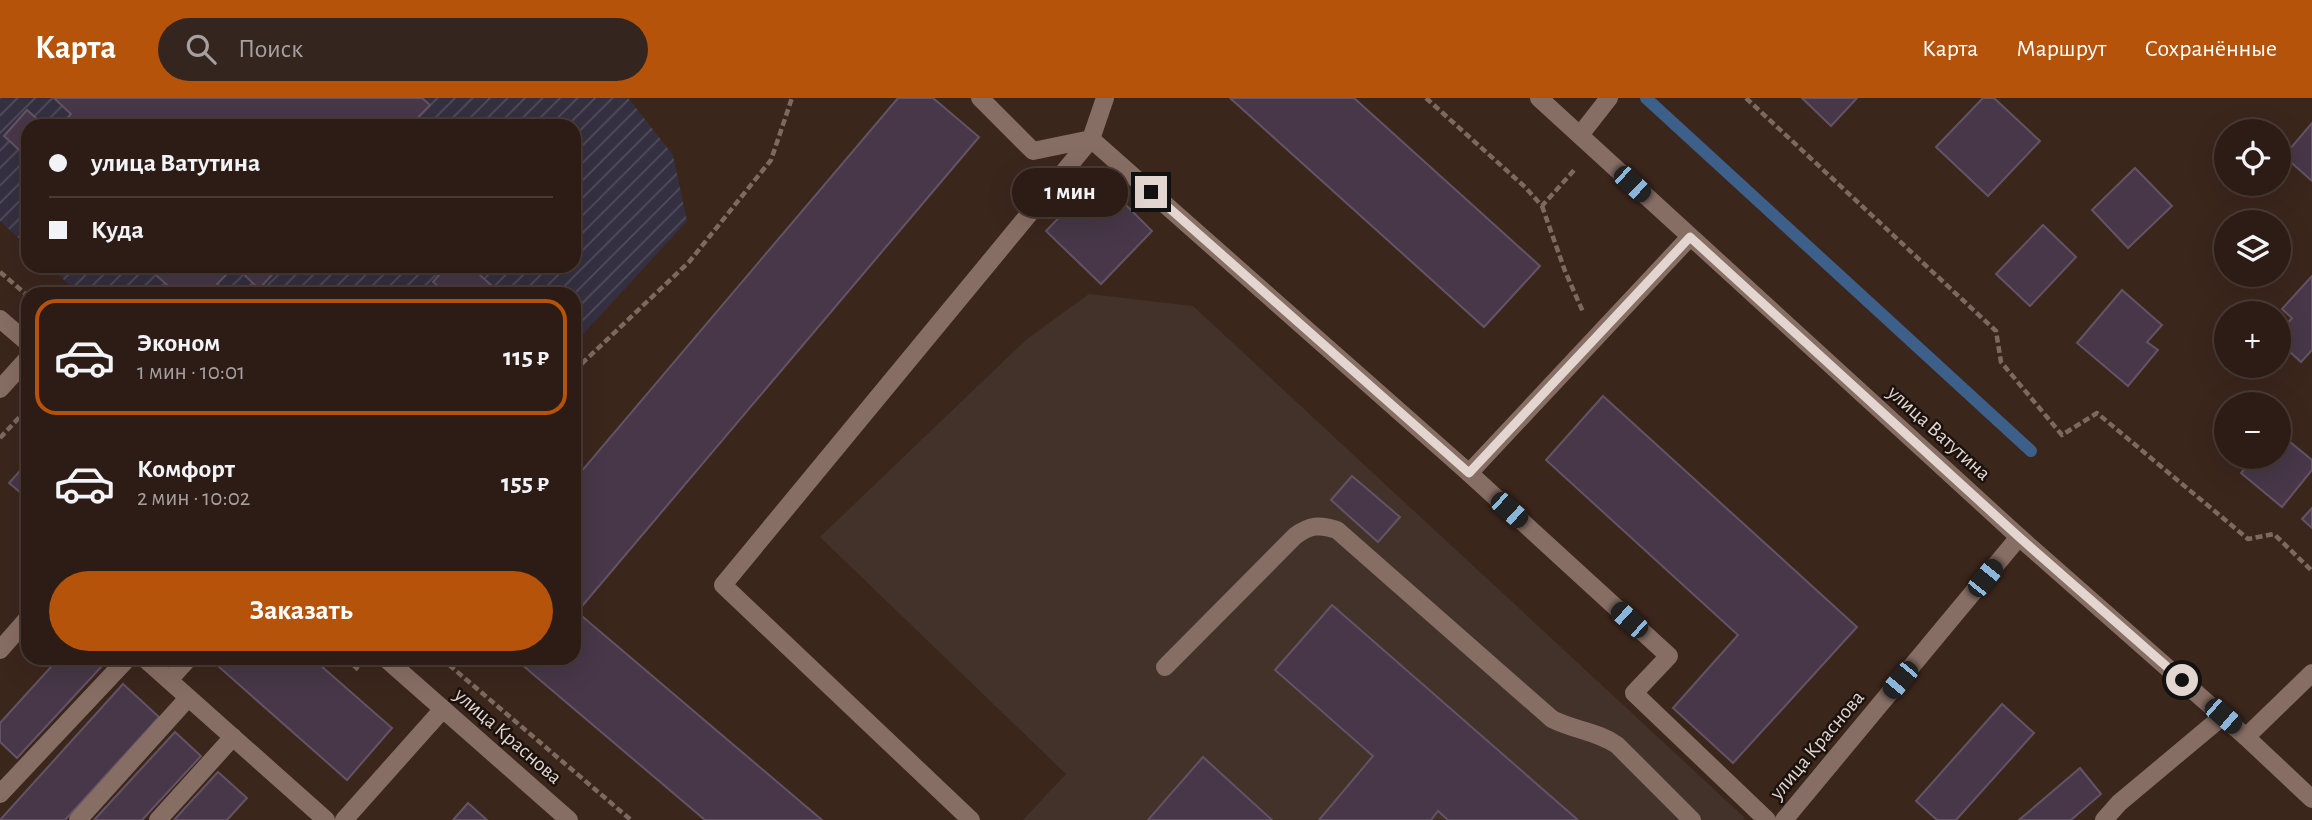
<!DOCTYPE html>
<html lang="ru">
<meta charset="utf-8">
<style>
:root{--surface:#2c1c15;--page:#34251e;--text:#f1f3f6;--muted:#a6a1a0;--line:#483a34;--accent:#b45309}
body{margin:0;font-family:"Alegreya Sans",sans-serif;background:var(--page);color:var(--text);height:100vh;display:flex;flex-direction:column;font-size:26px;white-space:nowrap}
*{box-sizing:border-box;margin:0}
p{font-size:23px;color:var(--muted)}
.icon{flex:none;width:38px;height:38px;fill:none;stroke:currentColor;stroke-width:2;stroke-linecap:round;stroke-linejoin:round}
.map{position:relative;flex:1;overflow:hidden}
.details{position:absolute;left:21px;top:189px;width:560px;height:378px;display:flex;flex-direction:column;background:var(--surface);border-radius:21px;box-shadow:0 7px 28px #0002,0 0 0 2px var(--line)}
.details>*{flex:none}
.top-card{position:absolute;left:21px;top:21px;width:560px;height:154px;border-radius:21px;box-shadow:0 7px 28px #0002,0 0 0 2px var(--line);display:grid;align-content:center;height:154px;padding:0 28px;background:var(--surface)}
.fabs{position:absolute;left:2214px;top:21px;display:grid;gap:14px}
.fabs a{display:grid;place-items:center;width:77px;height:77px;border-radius:50%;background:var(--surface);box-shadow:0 7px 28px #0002,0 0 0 2px var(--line);font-size:35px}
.end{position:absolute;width:32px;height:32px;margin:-16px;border:9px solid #e3d5cf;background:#111;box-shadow:0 0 0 4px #111}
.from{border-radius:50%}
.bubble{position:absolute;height:49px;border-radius:24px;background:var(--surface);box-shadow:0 7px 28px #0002,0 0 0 2px var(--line);font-size:23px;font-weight:700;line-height:49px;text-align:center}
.car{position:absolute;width:21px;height:42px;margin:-21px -10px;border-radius:9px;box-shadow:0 0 5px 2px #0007;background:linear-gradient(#222 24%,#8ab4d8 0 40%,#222 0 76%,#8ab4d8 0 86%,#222 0)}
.top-card b{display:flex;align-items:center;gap:24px;height:66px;font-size:26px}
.top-card b+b{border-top:2px solid var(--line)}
.top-card i{width:18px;height:18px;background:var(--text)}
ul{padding:12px 0 0;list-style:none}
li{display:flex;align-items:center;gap:21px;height:116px;margin:0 14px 10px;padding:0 14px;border:4px solid transparent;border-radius:21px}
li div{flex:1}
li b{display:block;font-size:26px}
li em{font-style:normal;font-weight:700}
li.selected{border-color:var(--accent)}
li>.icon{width:63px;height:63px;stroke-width:1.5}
.button{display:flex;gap:14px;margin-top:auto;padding:14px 28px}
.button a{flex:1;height:80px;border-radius:42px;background:var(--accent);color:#fff;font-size:28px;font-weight:700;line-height:80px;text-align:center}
header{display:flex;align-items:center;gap:42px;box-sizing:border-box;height:98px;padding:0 35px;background:var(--accent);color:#fff}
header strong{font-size:33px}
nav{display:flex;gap:38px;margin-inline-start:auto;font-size:24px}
.search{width:490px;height:63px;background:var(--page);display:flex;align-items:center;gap:18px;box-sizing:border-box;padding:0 24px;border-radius:38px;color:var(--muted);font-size:26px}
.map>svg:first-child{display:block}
.industrial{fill:url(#industrial-furrows)}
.education{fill:#433229}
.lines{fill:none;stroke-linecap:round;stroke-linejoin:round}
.stream{stroke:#3d608a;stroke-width:12}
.building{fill:#473748;stroke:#635365;stroke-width:2}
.path{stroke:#7c6a61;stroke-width:4.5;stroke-dasharray:7 3.5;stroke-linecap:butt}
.minor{stroke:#876e64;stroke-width:18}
.route{stroke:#e3d5cf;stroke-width:9}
.labels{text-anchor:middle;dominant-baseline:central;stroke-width:5;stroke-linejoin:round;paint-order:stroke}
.street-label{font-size:21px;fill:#e3d5cf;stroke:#1b120d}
</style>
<header>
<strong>Карта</strong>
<div class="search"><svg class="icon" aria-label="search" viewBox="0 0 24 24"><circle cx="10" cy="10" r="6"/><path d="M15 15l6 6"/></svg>Поиск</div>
<nav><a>Карта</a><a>Маршрут</a><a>Сохранённые</a></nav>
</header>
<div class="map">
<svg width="2312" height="722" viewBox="0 0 2312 722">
<defs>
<pattern id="industrial-furrows" width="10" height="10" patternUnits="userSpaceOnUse" patternTransform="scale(1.75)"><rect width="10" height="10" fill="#353041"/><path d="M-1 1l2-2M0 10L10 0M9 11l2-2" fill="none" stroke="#524d5b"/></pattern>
</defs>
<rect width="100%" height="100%" fill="#3b261c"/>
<!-- industrial -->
<path class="industrial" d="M0 0H628L673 57 687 123 574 246V196H79L49 168H574V28H28V149L0 123Z"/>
<!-- education -->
<path class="education" d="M1089 196 1193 208 1745 720 1743 722H1023L1066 676 820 439 1027 241Z"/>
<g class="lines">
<!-- stream -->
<path class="stream" d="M1646 0 2031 353"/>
</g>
<!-- building -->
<g class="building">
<path d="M54 0H422L430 7 410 28H60L71 16Z"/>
<path d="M898 0H933L979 39 577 514 822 722H705L514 560H574V382Z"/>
<path d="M1230 0H1354L1540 168 1484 229Z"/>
<path d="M1802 0H1857L1831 28Z"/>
<path d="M1983 0H1994L2040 43 1988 98 1936 49Z"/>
<path d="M27 12 45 28H28V60L4 38Z"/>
<path d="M2312 25V83L2284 58Z"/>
<path d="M2135 70 2172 108 2128 150 2092 112Z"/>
<path d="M1098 79 1152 133 1101 186 1046 133Z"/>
<path d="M2043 127 2076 159 2030 208 1996 176Z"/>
<path d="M146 168H280L259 191 235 168 217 186 228 196H177Z"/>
<path d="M447 168H470L501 196H447L433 184Z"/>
<path d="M2312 178V252L2301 264 2278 243V236L2292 220 2282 211Z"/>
<path d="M2122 192 2162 227 2147 244 2158 252 2128 288 2077 245Z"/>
<path d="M1603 298 1857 529 1733 665 1673 610 1738 537 1546 362Z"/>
<path d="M2278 334 2312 362V372L2282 409 2241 375 2254 359H2278Z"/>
<path d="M28 364V401L9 385Z"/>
<path d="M1352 378 1400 419 1378 444 1331 402Z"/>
<path d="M2312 410V430L2302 421Z"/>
<path d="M1332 507 1578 722H1448L1438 713 1431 722H1319L1373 658 1275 572Z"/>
<path d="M59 560H94L102 568 17 660 0 644V625Z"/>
<path d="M225 560H312L392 630 347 682 218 568Z"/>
<path d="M123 586 159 619 65 722H0Z"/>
<path d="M2002 606 2034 635 1956 722H1937L1916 703Z"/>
<path d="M175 634 201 658 142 722H94Z"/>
<path d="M1203 659 1272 722H1148Z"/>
<path d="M2080 670 2101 696 2071 722H2019Z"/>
<path d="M218 674 247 700 227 722H174Z"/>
<path d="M468 705 487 722H453Z"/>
</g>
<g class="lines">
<!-- path -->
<g class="path">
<path d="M1426 0 1525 89 1542 108 1576 70"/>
<path d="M1746 0 1996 233 2001 264 2062 337 2097 315 2248 441 2274 436 2312 473"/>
<path d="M1542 108 1565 173 1583 214"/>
<path d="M0 174 28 198"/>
<path d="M574 273 689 164 771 62 792 0"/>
<path d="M0 340 28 310"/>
<path d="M345 560 360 573"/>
<path d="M441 560 631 722"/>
</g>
<!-- minor -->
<g class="minor">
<path d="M980 0 1033 53 1091 41 1105 0"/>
<path d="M1539 0 2019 439 2246 639 2312 701"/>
<path d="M1580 37 1609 0"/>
<path d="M0 221 28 245"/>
<path d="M0 291 28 260"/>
<path d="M1469 375 1669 558 1634 595 1767 722"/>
<path d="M0 552 28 520"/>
<path d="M144 560 326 722"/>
<path d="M385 560 569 722"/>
<path d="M1165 569 1295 438C1310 427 1319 426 1337 432L1552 621C1573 632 1597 633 1617 647L1692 722"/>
<path d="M169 582 189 560"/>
<path d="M2246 639 2312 575"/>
<path d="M0 696 128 560"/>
<path d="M78 722 188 600"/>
<path d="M158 722 233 639"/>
<path d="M344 722 443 611"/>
<path d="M971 722 723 487 1091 41 1469 375 1690 139"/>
<path d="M1784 722 2019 439"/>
<path d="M2104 722 2119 705 2223 618"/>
</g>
</g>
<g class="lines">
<!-- route -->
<path class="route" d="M1151 94 1469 375 1690 139 2019 439 2182 582"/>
</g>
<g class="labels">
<!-- street labels -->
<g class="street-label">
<text transform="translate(1939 335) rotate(42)">улица Ватутина</text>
<text transform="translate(508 638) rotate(41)">улица Краснова</text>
<text transform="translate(1817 647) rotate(-50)">улица Краснова</text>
</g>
</g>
</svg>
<div class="fabs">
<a><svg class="icon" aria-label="locate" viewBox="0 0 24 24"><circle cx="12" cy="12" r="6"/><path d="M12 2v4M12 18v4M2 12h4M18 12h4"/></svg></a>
<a><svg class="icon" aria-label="layers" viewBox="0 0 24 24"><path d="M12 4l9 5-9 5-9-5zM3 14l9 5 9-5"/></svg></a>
<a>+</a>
<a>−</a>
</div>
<i class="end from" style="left:2182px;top:582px"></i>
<i class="end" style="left:1151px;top:94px"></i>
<div class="bubble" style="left:1012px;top:70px;width:116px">1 мин</div>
<i class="car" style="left:1632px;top:86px;rotate:133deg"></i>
<i class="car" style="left:1509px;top:412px;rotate:132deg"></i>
<i class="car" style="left:1985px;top:480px;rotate:39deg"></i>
<i class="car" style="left:1629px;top:522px;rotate:312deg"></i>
<i class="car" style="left:1900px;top:582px;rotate:220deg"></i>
<i class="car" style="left:2223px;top:618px;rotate:131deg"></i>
<div class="top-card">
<b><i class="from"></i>улица Ватутина</b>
<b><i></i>Куда</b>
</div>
<section class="details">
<ul>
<li class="selected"><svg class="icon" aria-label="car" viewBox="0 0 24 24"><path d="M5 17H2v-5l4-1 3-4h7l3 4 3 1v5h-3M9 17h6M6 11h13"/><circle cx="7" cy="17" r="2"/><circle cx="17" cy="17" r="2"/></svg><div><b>Эконом</b><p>1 мин · 10:01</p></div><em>115 ₽</em></li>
<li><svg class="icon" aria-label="car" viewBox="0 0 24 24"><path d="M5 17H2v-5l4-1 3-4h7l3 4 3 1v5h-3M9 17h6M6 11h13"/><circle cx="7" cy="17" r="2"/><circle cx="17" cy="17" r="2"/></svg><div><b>Комфорт</b><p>2 мин · 10:02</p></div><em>155 ₽</em></li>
</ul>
<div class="button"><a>Заказать</a></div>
</section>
</div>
